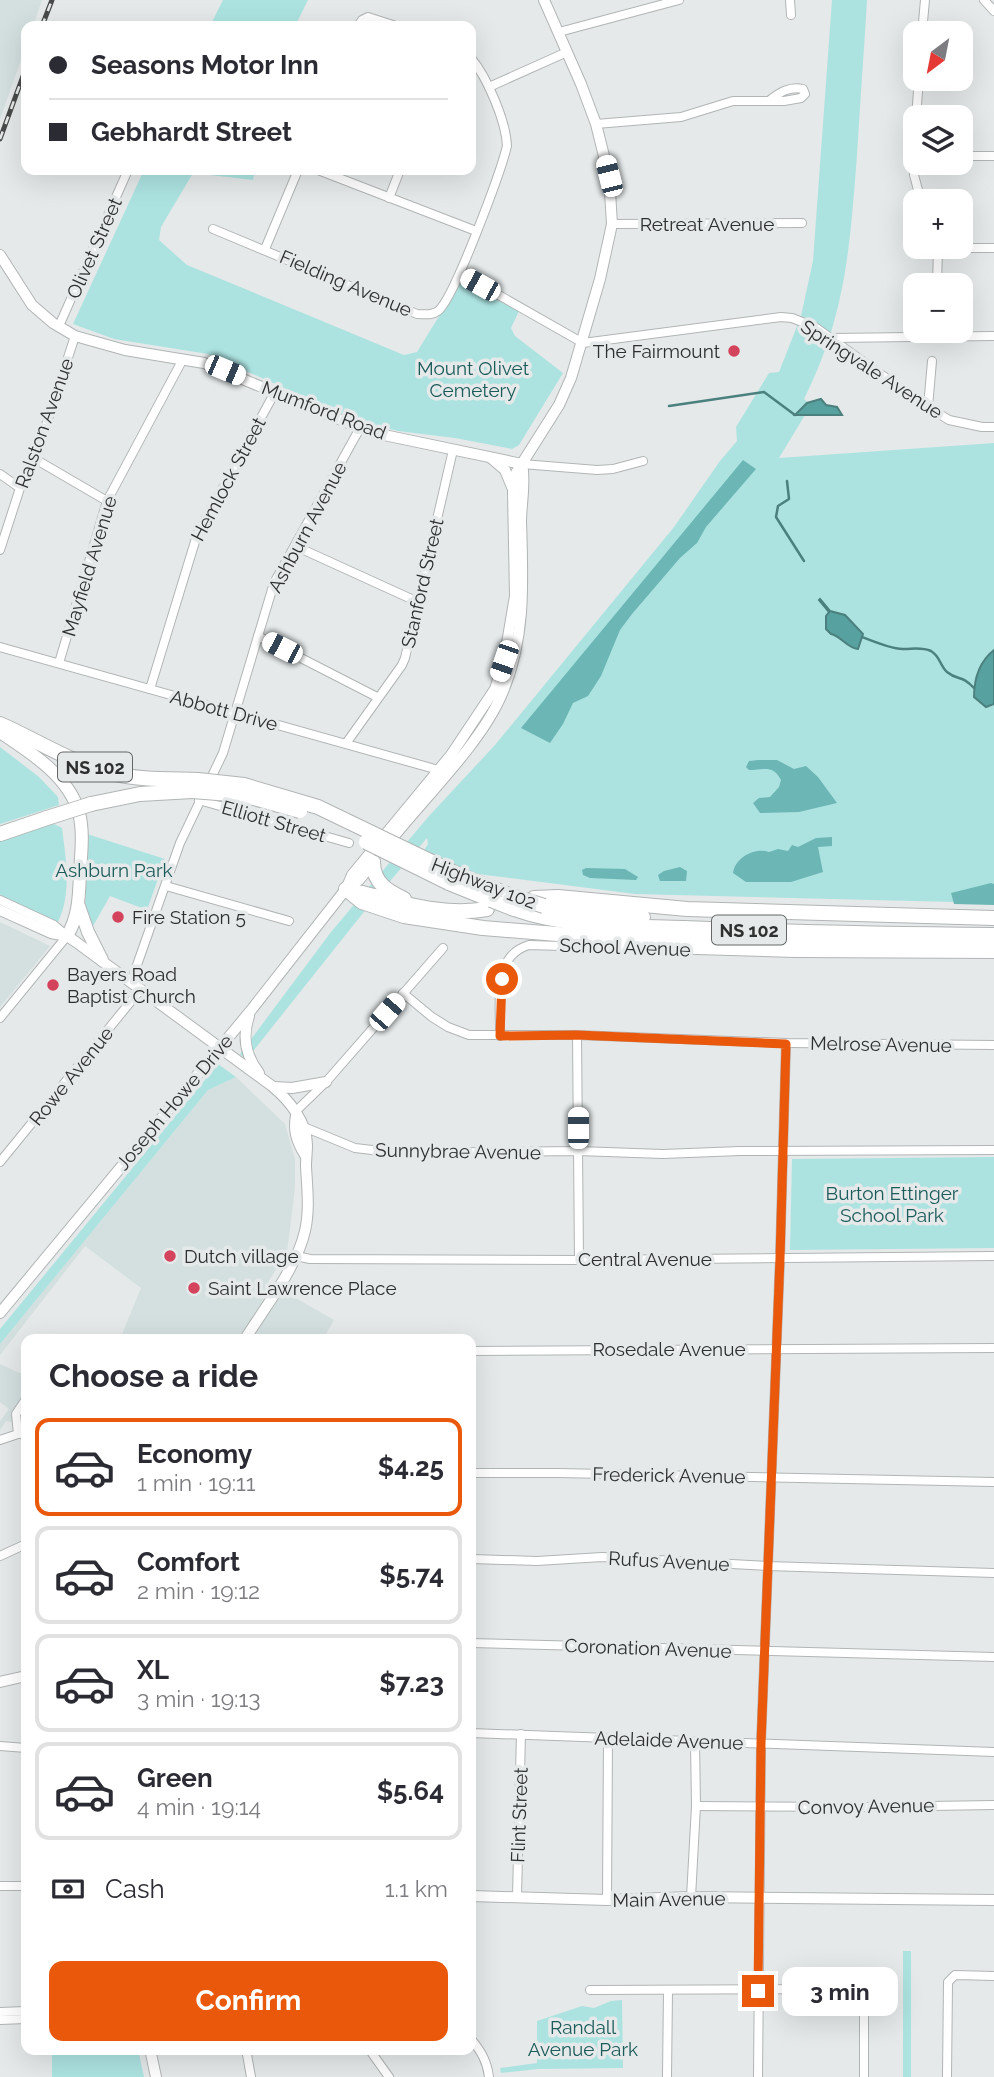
<!DOCTYPE html>
<meta charset="utf-8">
<style>
:root{--surface:#fff;--page:#f2f2f3;--text:#2b2b33;--muted:#7c7c81;--line:#e1e1e2;--accent:#ea580c}
body{margin:0;font-family:Raleway,sans-serif;background:var(--page);color:var(--text);height:100vh;display:flex;flex-direction:column;font-size:26px;white-space:nowrap}
*{box-sizing:border-box;margin:0}
p{font-size:23px;color:var(--muted)}
.icon{flex:none;width:38px;height:38px;fill:none;stroke:currentColor;stroke-width:2;stroke-linecap:round;stroke-linejoin:round}
.map{position:relative;flex:1;overflow:hidden}
.panel{position:absolute;left:21px;top:1334px;width:455px;height:721px;display:flex;flex-direction:column;background:var(--surface);border-radius:14px;box-shadow:0 7px 28px #0002}
.panel>*{flex:none}
.top-card{position:absolute;left:21px;top:21px;width:455px;height:154px;border-radius:14px;box-shadow:0 7px 28px #0002;display:grid;align-content:center;height:154px;padding:0 28px;background:var(--surface)}
.needle{width:46px;rotate:212deg}
.tools{position:absolute;left:903px;top:21px;display:grid;gap:14px}
.tools a{display:grid;place-items:center;width:70px;height:70px;border-radius:14px;background:var(--surface);box-shadow:0 7px 28px #0002;font-size:35px}
.end{position:absolute;width:32px;height:32px;margin:-16px;border:9px solid #ea580c;background:#fff;box-shadow:0 0 0 4px #fff}
.from{border-radius:50%}
.bubble{position:absolute;height:49px;border-radius:14px;background:var(--surface);box-shadow:0 7px 28px #0002;font-size:23px;font-weight:700;line-height:49px;text-align:center}
.car{position:absolute;width:21px;height:42px;margin:-21px -10px;border-radius:9px;box-shadow:0 0 5px 2px #0007;background:linear-gradient(#fff 24%,#345 0 40%,#fff 0 76%,#345 0 86%,#fff 0)}
.top-card b{display:flex;align-items:center;gap:24px;height:66px;font-size:26px}
.top-card b+b{border-top:2px solid var(--line)}
.top-card i{width:18px;height:18px;background:var(--text)}
ul{padding:0;list-style:none}
li{display:flex;align-items:center;gap:21px;height:98px;margin:0 14px 10px;padding:0 14px;border:4px solid var(--line);border-radius:14px}
li div{flex:1}
li b{display:block;font-size:26px}
li em{font-style:normal;font-weight:700}
li.selected{border-color:var(--accent)}
li>.icon{width:63px;height:63px;stroke-width:1.5}
h2{padding:0 28px;font-size:32px;line-height:84px}
.pay{display:flex;align-items:center;gap:18px;height:77px;padding:0 28px;font-size:26px}
.pay p{margin-inline-start:auto}
.primary-button{display:flex;gap:14px;margin-top:auto;padding:14px 28px}
.primary-button a{flex:1;height:80px;border-radius:14px;background:var(--accent);color:#fff;font-size:28px;font-weight:700;line-height:80px;text-align:center}
.map>svg:first-child{display:block}
.built{fill:#d3e0df}
.green{fill:#ace3e1}
.forest{fill:#6cb7b5}
.water{fill:#57a2a0;stroke:#4b807e;stroke-width:2}
.lines{fill:none;stroke-linecap:round;stroke-linejoin:round}
.stream{stroke:#4b807e;stroke-width:2.5}
.street-casing{stroke:#b2b5b5;stroke-width:10}
.secondary-casing{stroke:#b2b5b5;stroke-width:12}
.primary-casing{stroke:#b2b5b5;stroke-width:14}
.highway-casing{stroke:#b2b5b5;stroke-width:16}
.street{stroke:#fff;stroke-width:8}
.secondary{stroke:#fff;stroke-width:10}
.primary{stroke:#fff;stroke-width:12}
.highway{stroke:#fff;stroke-width:14}
.rail-casing{stroke:#494a4a;stroke-width:5}
.rail{stroke:#e5e9e9;stroke-width:2.5;stroke-dasharray:8;stroke-linecap:butt}
.highway-bridge-casing{stroke:#b2b5b5;stroke-width:16;stroke-linecap:butt}
.highway-bridge{stroke:#fff;stroke-width:14}
.route{stroke:#ea580c;stroke-width:9}
.poi-dot{fill:#d3435c;stroke:#e5e9e9;stroke-width:2.5}
.labels{text-anchor:middle;dominant-baseline:central;stroke-width:7;stroke-linejoin:round;paint-order:stroke}
.shield{fill:#e5e9e9;stroke:#656767;stroke-width:2}
.shield-label{font-size:18px;font-weight:bold;fill:#2e2f2f}
.street-label{font-size:19px;fill:#2e2f2f;stroke:#e5e9e9}
.poi-label{font-size:19px;fill:#2e2f2f;stroke:#e5e9e9;text-anchor:start}
.park-label{font-size:19px;fill:#1b5b5a;stroke:#e5e9e9}
</style>
<div class="map">
<svg width="994" height="2077" viewBox="0 0 994 2077">
<rect width="100%" height="100%" fill="#e5e9e9"/>
<!-- built -->
<g class="built">
<path d="M0 0H42L33 26H26V46L0 119Z"/>
<path d="M0 922 50 946 0 1007Z"/>
<path d="M236 1077 285 1124 295 1159V1187L287 1253 268 1282 334 1320 323 1339H120L141 1288 85 1246 0 1355V1344L208 1090Z"/>
<path d="M0 1364 26 1376V1425L6 1421 0 1430V1421L9 1409 0 1402Z"/>
</g>
<!-- green -->
<g class="green">
<path d="M223 0H308L295 26H210Z"/>
<path d="M832 0H867C864 52 860 103 857 155 850 246 846 315 804 399L811 405 779 458 994 443V903L635 894 478 874 423 852 428 844 427 838 367 908 246 1060 240 1054 331 932 429 816 495 745 674 527 720 461 737 441 736 427 769 373 779 372 801 316 813 261Z"/>
<path d="M144 170H255L253 180 193 173 161 227 159 240 187 265 404 355 417 352 460 282 519 311 511 328 515 336 563 373 519 445 512 449 455 438 398 431 356 420 208 354 114 339 73 324Z"/>
<path d="M0 747 39 777 58 797 59 805 0 824Z"/>
<path d="M54 824 62 828C66 860 72 893 58 922L0 896V840Z"/>
<path d="M87 834 165 859 147 910 110 896 93 926 85 914Z"/>
<path d="M218 1064 236 1077 208 1090 0 1344V1329Z"/>
<path d="M994 1157V1248L790 1250 792 1159Z"/>
<rect x="903" y="1951" width="8" height="126"/>
<path d="M622 2000 623 2068 538 2069 501 2073 500 2068 537 2063V2021L582 2006 594 2008 611 2001Z"/>
<path d="M52 2049H138L144 2077H52Z"/>
</g>
<!-- forest -->
<g class="forest">
<path d="M743 460 756 469 706 527 697 543 680 558 632 614 620 630 601 676 588 696 573 703 563 724 550 743 521 728Z"/>
<path d="M758 760H777L794 769 806 766 818 777 837 803 799 812 760 813 753 803 759 798 770 797 779 787 781 780C773 764 763 770 749 770L746 767 749 761Z"/>
<path d="M832 837V846L818 847 823 872 791 882H746L733 873C735 858 754 847 769 852L778 849 788 851 792 845 798 847 816 838Z"/>
<path d="M680 867 687 871 686 881H660L658 875 664 871Z"/>
<path d="M586 868 625 869 638 877 636 880 590 878 583 875 582 870Z"/>
<path d="M991 883 994 884V905L954 904 951 893Z"/>
</g>
<!-- water -->
<g class="water">
<path d="M821 399 826 405 837 407 842 415H795L807 403Z"/>
<path d="M820 599 830 611 845 615 863 634 858 649C847 648 841 636 831 634L826 629V616L829 612 819 600Z"/>
<path d="M994 650V704L986 707 974 697C974 678 979 662 994 650Z"/>
</g>
<g class="lines">
<!-- stream -->
<g class="stream">
<path d="M669 406 764 392 795 415"/>
<path d="M787 481 789 499 778 506 776 517 804 561"/>
<path d="M862 637C872 641 894 650 904 649 913 649 922 647 931 651 940 656 940 666 947 672 958 681 961 674 974 688"/>
</g>
<!-- street casing -->
<g class="street-casing">
<g id="street">
<path d="M790 0 791 15"/>
<path d="M984 0 994 11"/>
<path d="M358 26 362 20 368 17 396 26"/>
<path d="M559 32 679 0"/>
<path d="M922 33 925 0"/>
<path d="M489 87 567 52"/>
<path d="M916 117 919 79"/>
<path d="M596 124 681 117 733 101H784L801 98 805 94 803 89C790 86 780 92 770 100"/>
<path d="M915 124 914 175 921 201"/>
<path d="M961 156H994"/>
<path d="M318 170 476 231"/>
<path d="M389 198 400 170"/>
<path d="M612 224 802 223"/>
<path d="M213 229 417 314C424 314 431 316 438 311 454 299 501 171 507 146 506 121 487 77 471 58"/>
<path d="M939 248H994"/>
<path d="M265 249 298 170"/>
<path d="M460 273 583 343 781 317 792 318 815 327 921 403 949 420 982 427H994"/>
<path d="M937 285 938 247"/>
<path d="M59 326 128 170"/>
<path d="M832 338 994 336"/>
<path d="M928 407 932 361"/>
<path d="M35 459 107 501"/>
<path d="M522 464 597 470 613 469 643 461"/>
<path d="M0 474 20 488"/>
<path d="M295 546 418 602"/>
<path d="M0 550 20 488 35 459 75 336"/>
<path d="M258 636 377 697"/>
<path d="M0 647 442 771"/>
<path d="M59 663 107 501 183 359"/>
<path d="M150 689 197 535 275 392"/>
<path d="M347 742 402 665 405 658 453 450"/>
<path d="M199 800 349 843"/>
<path d="M166 886 289 921"/>
<path d="M0 900 54 925 67 936 0 1018"/>
<path d="M131 982 180 843 223 753 274 583 360 428"/>
<path d="M403 993 432 1017 448 1027 469 1035H577L786 1043 994 1045"/>
<path d="M577 1035 579 1260"/>
<path d="M500 1036C501 1004 491 956 529 945L795 953 994 954"/>
<path d="M295 1112 326 1082 443 948"/>
<path d="M304 1127 355 1148 398 1153 578 1151 663 1154 740 1151 994 1150"/>
<path d="M0 1162 141 989"/>
<path d="M296 1256 310 1259 579 1260 994 1256"/>
<path d="M471 1351 994 1348"/>
<path d="M18 1434 16 1414 26 1399"/>
<path d="M0 1440 18 1434H26"/>
<path d="M471 1473H558L994 1482"/>
<path d="M0 1556 26 1544"/>
<path d="M471 1559 537 1561 602 1557 767 1566 994 1573"/>
<path d="M471 1643 994 1657"/>
<path d="M471 1733 994 1752"/>
<path d="M0 1746 26 1748"/>
<path d="M696 1806 864 1807 994 1805"/>
<path d="M0 1886H26"/>
<path d="M517 1897 521 1734"/>
<path d="M691 1897 696 1806 695 1742"/>
<path d="M607 1900 608 1739"/>
<path d="M590 1990 854 1989 861 1995 864 2004V2077"/>
<path d="M0 2012 26 2011"/>
<path d="M0 2020 26 2019"/>
<path d="M471 2039C481 2051 487 2061 489 2077"/>
<path d="M246 2049 251 2077"/>
<path d="M369 2049 389 2077"/>
<path d="M667 2077 668 1991"/>
<path d="M758 2077 761 1743 780 1258 786 1043"/>
<path d="M947 2077 948 1982 955 1975 994 1976"/>
</g>
</g>
<!-- secondary casing -->
<g class="secondary-casing">
<g id="secondary">
<path d="M0 255 32 305 53 323 75 336 125 350 204 363 360 428 384 435 522 464"/>
<path d="M491 458 505 470 512 487"/>
<path d="M387 845C421 801 479 746 501 696 526 640 523 582 521 522 521 503 526 483 522 464"/>
<path d="M347 887 352 875 451 755 495 689 504 661 515 596 513 492 516 473 559 405 571 378 600 279 612 224 609 176 596 124 581 84 544 0"/>
<path d="M0 910 51 933 67 936 76 942 272 1086C289 1100 307 1122 307 1145 307 1152 306 1159 306 1166 307 1187 310 1209 305 1231 297 1267 265 1307 245 1339"/>
<path d="M249 1016C242 1037 245 1055 259 1073"/>
<path d="M274 1087 292 1088 326 1082"/>
<path d="M296 1116C293 1131 297 1142 305 1155"/>
<path d="M0 1313 252 1009 346 889 359 880 375 861"/>
<path d="M0 1682 26 1676"/>
<path d="M471 1896 607 1900 691 1897 994 1900"/>
<path d="M150 2049 156 2077"/>
</g>
</g>
<!-- primary casing -->
<g class="primary-casing">
<g id="primary">
<path d="M0 732C30 752 69 776 79 813 84 832 81 854 80 873 79 896 79 916 67 936"/>
<path d="M79 906 88 932 102 960"/>
</g>
</g>
<!-- highway casing -->
<g class="highway-casing">
<g id="highway">
<path d="M0 724C36 740 72 763 110 773 139 780 169 779 198 780"/>
<path d="M91 804 140 794 192 791"/>
<path d="M0 834 47 818"/>
<path d="M373 863C374 883 387 891 404 899"/>
<path d="M457 874 509 895"/>
<path d="M449 883 491 900"/>
<path d="M346 889 362 902 404 916 483 928 594 937 775 943 994 945"/>
<path d="M358 892C401 902 442 917 487 909"/>
<path d="M534 898 558 897 687 909 994 918"/>
<path d="M544 906 599 914 643 917"/>
<path d="M514 909C568 928 628 926 684 928 787 932 891 934 994 935"/>
</g>
</g>
<!-- street -->
<use href="#street" class="street"/>
<!-- secondary -->
<use href="#secondary" class="secondary"/>
<!-- primary -->
<use href="#primary" class="primary"/>
<!-- highway -->
<use href="#highway" class="highway"/>
<!-- rail casing -->
<g class="rail-casing">
<g id="rail">
<path d="M42 26 52 0"/>
<path d="M0 139 26 68"/>
</g>
</g>
<!-- rail -->
<use href="#rail" class="rail"/>
<!-- highway-bridge casing -->
<g class="highway-bridge-casing">
<g id="highway-bridge">
<path d="M198 780 244 785 318 807 457 874"/>
<path d="M192 791 243 795 300 811"/>
<path d="M47 818 91 804"/>
<path d="M366 842 449 883"/>
<path d="M509 895 544 906"/>
<path d="M491 900 514 909"/>
</g>
</g>
<!-- highway-bridge -->
<use href="#highway-bridge" class="highway-bridge"/>
</g>
<g class="lines">
<!-- route -->
<path class="route" d="M502 979 500 1036 577 1035 786 1044 780 1258 761 1743 758 1991"/>
</g>
<!-- markers -->
<g class="poi-dot">
<circle cx="734" cy="351" r="7"/>
<circle cx="118" cy="917" r="7"/>
<circle cx="53" cy="985" r="7"/>
<circle cx="170" cy="1256" r="7"/>
<circle cx="194" cy="1288" r="7"/>
</g>
<g class="labels">
<!-- shield labels -->
<g class="shield">
<rect x="58" y="752.5" width="74" height="29" rx="5"/>
<rect x="712" y="915.5" width="74" height="29" rx="5"/>
</g>
<g class="shield-label">
<text x="95" y="767">NS 102</text>
<text x="749" y="930">NS 102</text>
</g>
<!-- street labels -->
<g class="street-label">
<text x="707" y="224">Retreat Avenue</text>
<text transform="translate(94 248) rotate(-66)">Olivet Street</text>
<text transform="translate(346 283) rotate(23)">Fielding Avenue</text>
<text transform="translate(872 369) rotate(33)">Springvale Avenue</text>
<text transform="translate(324 410) rotate(21)">Mumford Road</text>
<text transform="translate(44 423) rotate(-70)">Ralston Avenue</text>
<text transform="translate(228 479) rotate(-62)">Hemlock Street</text>
<text transform="translate(307 527) rotate(-62)">Ashburn Avenue</text>
<text transform="translate(89 566) rotate(-73)">Mayfield Avenue</text>
<text transform="translate(422 583) rotate(-77)">Stanford Street</text>
<text transform="translate(224 710) rotate(15)">Abbott Drive</text>
<text transform="translate(274 821) rotate(16)">Elliott Street</text>
<text transform="translate(484 883) rotate(21)">Highway 102</text>
<text transform="translate(625 947) rotate(2)">School Avenue</text>
<text transform="translate(881 1044) rotate(1)">Melrose Avenue</text>
<text transform="translate(71 1076) rotate(-51)">Rowe Avenue</text>
<text transform="translate(174 1102) rotate(-50)">Joseph Howe Drive</text>
<text transform="translate(458 1151) rotate(1)">Sunnybrae Avenue</text>
<text x="645" y="1259">Central Avenue</text>
<text x="669" y="1349">Rosedale Avenue</text>
<text transform="translate(669 1475) rotate(1)">Frederick Avenue</text>
<text transform="translate(669 1561) rotate(3)">Rufus Avenue</text>
<text transform="translate(648 1648) rotate(2)">Coronation Avenue</text>
<text transform="translate(669 1740) rotate(2)">Adelaide Avenue</text>
<text transform="translate(866 1806) rotate(-1)">Convoy Avenue</text>
<text transform="translate(519 1815) rotate(-88)">Flint Street</text>
<text transform="translate(669 1899) rotate(-1)">Main Avenue</text>
</g>
<!-- poi labels -->
<g class="poi-label">
<text x="720" y="351" text-anchor="end">The Fairmount</text>
<text x="132" y="917">Fire Station 5</text>
<text x="67" y="974">Bayers Road<tspan x="67" dy="22">Baptist Church</tspan></text>
<text x="184" y="1256">Dutch village</text>
<text x="208" y="1288">Saint Lawrence Place</text>
</g>
<!-- park labels -->
<g class="park-label">
<text x="473" y="368">Mount Olivet<tspan x="473" dy="22">Cemetery</tspan></text>
<text x="114" y="870">Ashburn Park</text>
<text x="892" y="1193">Burton Ettinger<tspan x="892" dy="22">School Park</tspan></text>
<text x="583" y="2027">Randall<tspan x="583" dy="22">Avenue Park</tspan></text>
</g>
</g>
</svg>
<div class="tools">
<a><svg class="needle" viewBox="-14 -14 28 28"><path d="M0-13l5 13h-10z" fill="#e53935"/><path d="M0 13l5-13h-10z" fill="#7c7c81"/></svg></a>
<a><svg class="icon" aria-label="layers" viewBox="0 0 24 24"><path d="M12 4l9 5-9 5-9-5zM3 14l9 5 9-5"/></svg></a>
<a>+</a>
<a>−</a>
</div>
<i class="end from" style="left:502px;top:979px"></i>
<i class="end" style="left:758px;top:1991px"></i>
<div class="bubble" style="left:782px;top:1967px;width:116px">3 min</div>
<i class="car" style="left:609px;top:176px;rotate:346deg"></i>
<i class="car" style="left:480px;top:285px;rotate:299deg"></i>
<i class="car" style="left:225px;top:370px;rotate:113deg"></i>
<i class="car" style="left:282px;top:648px;rotate:297deg"></i>
<i class="car" style="left:504px;top:661px;rotate:199deg"></i>
<i class="car" style="left:387px;top:1012px;rotate:41deg"></i>
<i class="car" style="left:578px;top:1128px;rotate:0deg"></i>
<div class="top-card">
<b><i class="from"></i>Seasons Motor Inn</b>
<b><i></i>Gebhardt Street</b>
</div>
<section class="panel">
<h2>Choose a ride</h2>
<ul>
<li class="selected"><svg class="icon" aria-label="car" viewBox="0 0 24 24"><path d="M5 17H2v-5l4-1 3-4h7l3 4 3 1v5h-3M9 17h6M6 11h13"/><circle cx="7" cy="17" r="2"/><circle cx="17" cy="17" r="2"/></svg><div><b>Economy</b><p>1 min · 19:11</p></div><em>$4.25</em></li>
<li><svg class="icon" aria-label="car" viewBox="0 0 24 24"><path d="M5 17H2v-5l4-1 3-4h7l3 4 3 1v5h-3M9 17h6M6 11h13"/><circle cx="7" cy="17" r="2"/><circle cx="17" cy="17" r="2"/></svg><div><b>Comfort</b><p>2 min · 19:12</p></div><em>$5.74</em></li>
<li><svg class="icon" aria-label="car" viewBox="0 0 24 24"><path d="M5 17H2v-5l4-1 3-4h7l3 4 3 1v5h-3M9 17h6M6 11h13"/><circle cx="7" cy="17" r="2"/><circle cx="17" cy="17" r="2"/></svg><div><b>XL</b><p>3 min · 19:13</p></div><em>$7.23</em></li>
<li><svg class="icon" aria-label="car" viewBox="0 0 24 24"><path d="M5 17H2v-5l4-1 3-4h7l3 4 3 1v5h-3M9 17h6M6 11h13"/><circle cx="7" cy="17" r="2"/><circle cx="17" cy="17" r="2"/></svg><div><b>Green</b><p>4 min · 19:14</p></div><em>$5.64</em></li>
</ul>
<div class="pay"><svg class="icon" aria-label="cash" viewBox="0 0 24 24"><path d="M3 7h18v10H3z"/><circle cx="12" cy="12" r="2"/></svg>Cash<p>1.1 km</p></div>
<div class="primary-button"><a>Confirm</a></div>
</section>
</div>
